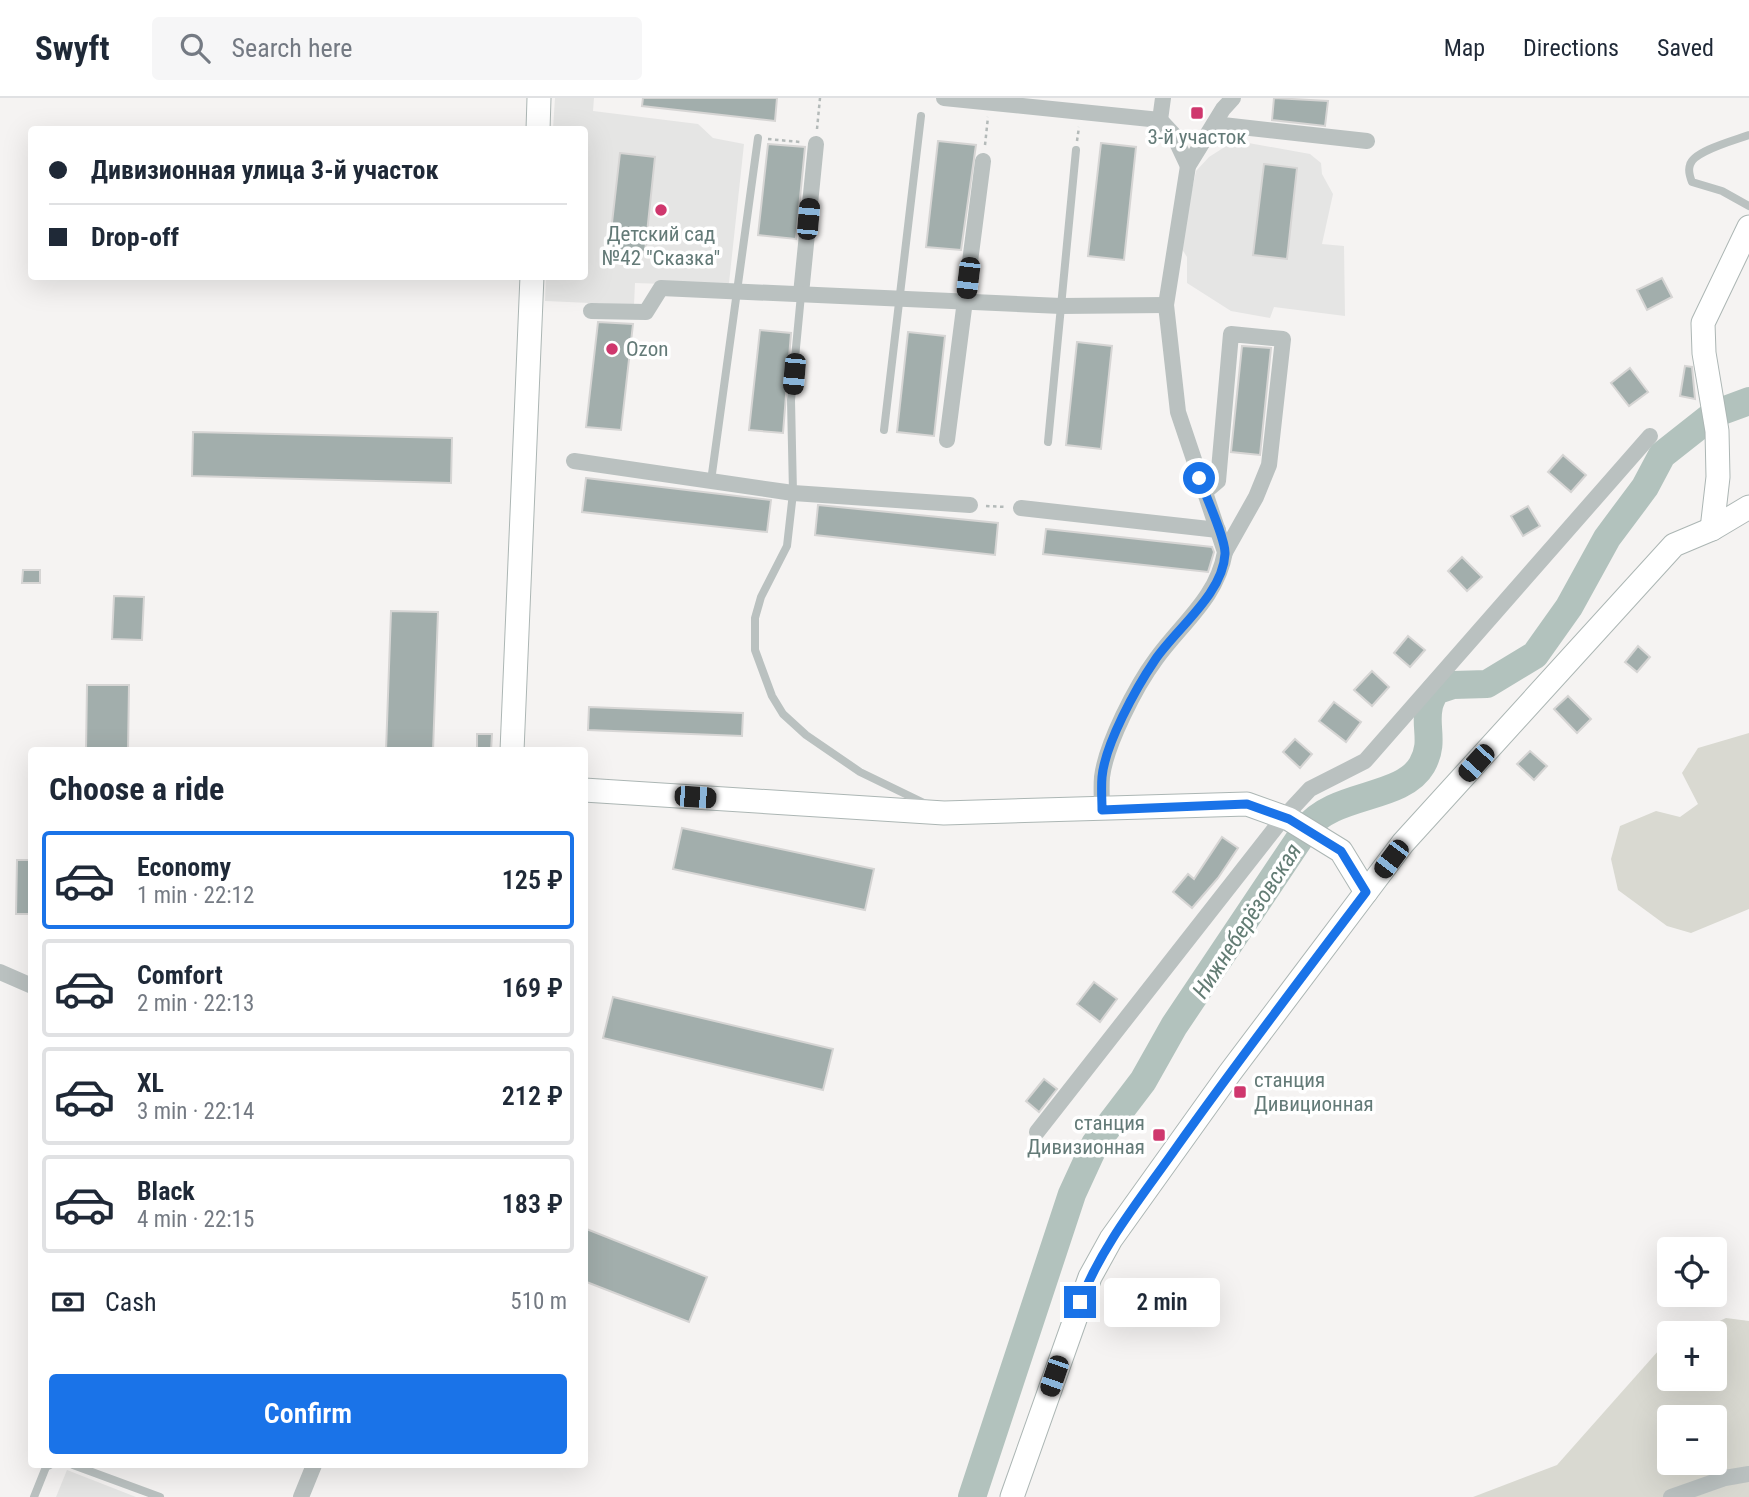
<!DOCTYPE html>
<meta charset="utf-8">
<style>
:root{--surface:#fff;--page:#f6f6f7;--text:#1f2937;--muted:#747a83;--line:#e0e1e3;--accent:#1a73e8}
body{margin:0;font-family:"Roboto Condensed",sans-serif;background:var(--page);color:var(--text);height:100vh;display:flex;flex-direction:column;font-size:26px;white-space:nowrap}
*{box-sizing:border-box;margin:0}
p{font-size:23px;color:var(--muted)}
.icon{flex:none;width:38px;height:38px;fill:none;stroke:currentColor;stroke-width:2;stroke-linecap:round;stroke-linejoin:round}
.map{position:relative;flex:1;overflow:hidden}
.drawer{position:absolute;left:28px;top:649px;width:560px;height:721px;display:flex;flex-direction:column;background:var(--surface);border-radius:7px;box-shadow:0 7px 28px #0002}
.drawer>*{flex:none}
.top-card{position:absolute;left:28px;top:28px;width:560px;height:154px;border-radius:7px;box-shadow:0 7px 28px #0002;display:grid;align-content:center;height:154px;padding:0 21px;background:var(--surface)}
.controls{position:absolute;left:1657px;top:1139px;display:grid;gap:14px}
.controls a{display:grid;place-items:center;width:70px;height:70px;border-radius:7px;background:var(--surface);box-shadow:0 7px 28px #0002;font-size:35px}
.end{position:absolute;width:32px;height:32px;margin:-16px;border:9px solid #1a73e8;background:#fff;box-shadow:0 0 0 4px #fff}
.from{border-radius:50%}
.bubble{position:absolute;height:49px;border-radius:7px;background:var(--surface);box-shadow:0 7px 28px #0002;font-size:23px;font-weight:600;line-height:49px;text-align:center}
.car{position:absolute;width:21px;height:42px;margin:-21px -10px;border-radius:9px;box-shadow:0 0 5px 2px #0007;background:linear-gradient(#222 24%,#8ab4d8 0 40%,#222 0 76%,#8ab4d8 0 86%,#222 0)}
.top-card b{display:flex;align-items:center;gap:24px;height:66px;font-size:26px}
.top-card b+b{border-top:2px solid var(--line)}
.top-card i{width:18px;height:18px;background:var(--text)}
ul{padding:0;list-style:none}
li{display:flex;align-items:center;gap:21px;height:98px;margin:0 14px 10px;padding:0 7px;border:4px solid var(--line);border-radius:7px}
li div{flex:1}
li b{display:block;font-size:26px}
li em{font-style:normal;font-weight:600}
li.current{border-color:var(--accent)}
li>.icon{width:63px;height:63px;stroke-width:1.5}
h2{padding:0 21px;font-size:32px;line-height:84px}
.pay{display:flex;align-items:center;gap:18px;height:77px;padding:0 21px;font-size:26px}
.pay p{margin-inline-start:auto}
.action{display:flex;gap:14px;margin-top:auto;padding:14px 21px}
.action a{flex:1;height:80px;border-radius:7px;background:var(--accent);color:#fff;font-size:28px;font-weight:600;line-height:80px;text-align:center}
header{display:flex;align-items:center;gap:42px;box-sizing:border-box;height:98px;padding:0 35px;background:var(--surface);border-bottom:2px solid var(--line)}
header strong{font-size:33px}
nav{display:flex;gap:38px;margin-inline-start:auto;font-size:24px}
.search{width:490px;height:63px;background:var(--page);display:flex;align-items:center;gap:18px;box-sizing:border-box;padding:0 24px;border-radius:7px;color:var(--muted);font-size:26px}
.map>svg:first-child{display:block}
.built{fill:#e5e5e4}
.green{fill:#d9d9d1;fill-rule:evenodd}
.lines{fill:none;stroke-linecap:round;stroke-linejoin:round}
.river{stroke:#b2c2bd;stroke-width:28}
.building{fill:#a2aeac;stroke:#d6d5d4;stroke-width:2}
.secondary-casing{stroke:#acb6b4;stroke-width:25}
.path{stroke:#b4bab9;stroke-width:2.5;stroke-dasharray:3.5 3.5;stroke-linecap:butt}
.lane{stroke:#bac1c0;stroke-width:8}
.street{stroke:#bac1c0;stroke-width:16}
.secondary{stroke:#fff;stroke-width:23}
.route{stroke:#1a73e8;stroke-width:9}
.poi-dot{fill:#cf376d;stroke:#fff;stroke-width:2.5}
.labels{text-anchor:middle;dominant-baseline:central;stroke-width:7;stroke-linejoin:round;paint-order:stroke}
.poi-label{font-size:21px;fill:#637a77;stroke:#fff}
.water-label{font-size:23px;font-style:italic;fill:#637c74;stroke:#fff}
</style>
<header>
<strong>Swyft</strong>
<div class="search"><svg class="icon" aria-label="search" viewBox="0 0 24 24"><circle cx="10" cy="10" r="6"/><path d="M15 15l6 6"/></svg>Search here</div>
<nav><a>Map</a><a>Directions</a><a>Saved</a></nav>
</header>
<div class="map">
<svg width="1749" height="1399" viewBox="0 0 1749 1399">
<rect width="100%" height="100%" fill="#f5f3f2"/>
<!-- built -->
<g class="built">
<path d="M555 0H594L593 13 698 26 713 40 744 46 729 185 721 188 635 185 634 207 545 203 546 179 584 178V32L553 31Z"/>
<path d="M1243 44 1310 56 1321 65 1322 76 1333 96 1322 146 1344 148 1345 218 1274 209 1270 220 1231 213 1187 185V159L1180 148 1196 73 1209 59 1231 45Z"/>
<path d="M67 1372 136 1399H56Z"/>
</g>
<!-- green -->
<g class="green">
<path d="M1749 635V811L1691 835 1667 828 1618 792 1611 761 1620 728 1656 713 1680 719 1698 706 1682 675 1698 650Z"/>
<path d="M1726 1220 1749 1223V1399H1473L1557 1367 1659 1252 1669 1247 1670 1281H1715V1236L1694 1235ZM1670 1320H1715V1365H1670Z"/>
</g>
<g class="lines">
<!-- river -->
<path class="river" d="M972 1399 1072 1096 1095 1046 1143 983 1174 928 1306 731C1334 694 1402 702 1422 667 1435 644 1424 629 1429 608 1430 603 1433 598 1435 593L1453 587 1487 586 1535 557 1569 509 1607 440 1645 389 1662 357 1714 316 1749 303"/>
</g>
<!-- building -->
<g class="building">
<path d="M643 0H777L775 23 642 8Z"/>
<path d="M1274 0 1328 3 1325 28 1272 22Z"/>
<path d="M938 43 976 47 961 152 926 149Z"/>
<path d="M1101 45 1136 49 1124 162 1088 158Z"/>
<path d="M768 46 805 49 796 141 758 137Z"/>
<path d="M620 55 655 59 645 154 609 151Z"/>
<path d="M1264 66 1297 70 1287 161 1253 157Z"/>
<path d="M1662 180 1672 199 1647 212 1637 192Z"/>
<path d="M598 224 633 226 621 332 586 329Z"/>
<path d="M760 232 791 235 783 335 749 332Z"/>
<path d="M908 234 945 238 934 338 897 334Z"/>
<path d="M1077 244 1112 248 1101 351 1066 347Z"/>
<path d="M1242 248 1271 250 1260 357 1231 354Z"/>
<path d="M1685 268 1692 269 1695 301 1680 298Z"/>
<path d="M1630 270 1648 294 1629 308 1611 285Z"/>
<path d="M193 334 452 340 451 385 192 378Z"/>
<path d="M1563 357 1586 377 1571 394 1548 374Z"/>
<path d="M586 380 771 402 767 434 582 414Z"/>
<path d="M818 407 998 425 995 457 815 437Z"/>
<path d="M1528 408 1540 428 1523 438 1511 418Z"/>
<path d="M1046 431 1212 449 1214 454 1208 474 1043 456Z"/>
<path d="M1462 459 1482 479 1467 493 1448 473Z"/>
<path d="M23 472H40V485H22Z"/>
<path d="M114 498 144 499 142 542 112 541Z"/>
<path d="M391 513 438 514 433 653H386Z"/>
<path d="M1408 538 1425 552 1410 569 1394 555Z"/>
<path d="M1638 548 1650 559 1637 574 1625 564Z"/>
<path d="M1372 573 1389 589 1372 608 1354 592Z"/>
<path d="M87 587H129L128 653H86Z"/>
<path d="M1568 598 1591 621 1577 635 1554 611Z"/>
<path d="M1334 604 1361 624 1346 644 1319 623Z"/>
<path d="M589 609 743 615 742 638 588 632Z"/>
<path d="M477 636H492L491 653H477Z"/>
<path d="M1295 641 1312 656 1300 670 1283 654Z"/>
<path d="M1530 653 1547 668 1534 682 1517 666Z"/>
<path d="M682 730 874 771 865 812 673 771Z"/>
<path d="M1222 739 1238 750 1218 780 1192 810 1173 794 1188 776 1194 781Z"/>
<path d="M17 762H32V816H16Z"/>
<path d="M1094 884 1117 901 1100 924 1077 906Z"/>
<path d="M613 899 833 951 823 992 603 940Z"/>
<path d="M1044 981 1057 991 1039 1014 1026 1003Z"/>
<path d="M584 1130 707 1179 689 1224 584 1183Z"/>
</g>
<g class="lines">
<!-- secondary casing -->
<g class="secondary-casing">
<g id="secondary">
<path d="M538 32 539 0"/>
<path d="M1712 431 1718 379 1717 333 1704 255 1703 225 1749 129"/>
<path d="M512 653 532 178"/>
<path d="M584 692 944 715 1247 706 1289 721 1341 753 1366 794"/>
<path d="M1012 1399 1090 1179 1111 1141 1229 976 1403 745 1674 447 1712 431 1749 409"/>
</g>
</g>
<!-- path -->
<g class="path">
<path d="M817 31 820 0"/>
<path d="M768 41 800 44"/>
<path d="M1077 43 1079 29"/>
<path d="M985 47 988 19"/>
<path d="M986 408 1007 409"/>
</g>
<!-- lane -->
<g class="lane">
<path d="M1749 37C1736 42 1693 53 1690 67 1688 72 1690 79 1692 84L1722 93 1749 108"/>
<path d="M801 197 791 302 793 395 787 448 761 499 755 520V552L772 598 783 616 806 637 860 674 926 706"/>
<path d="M884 332 921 18"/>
<path d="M1048 344 1076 52"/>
<path d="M711 383 758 40"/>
<path d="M73 1367 160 1399"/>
<path d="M34 1399 46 1369 50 1367"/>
</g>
<!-- street -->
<g class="street">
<path d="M944 0 1160 22 1173 36 1188 68"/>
<path d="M1160 22 1163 0"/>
<path d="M1214 26 1367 43"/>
<path d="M801 196 816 46"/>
<path d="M591 213 646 214 661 190 1061 208 1166 207"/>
<path d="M947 342 983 63"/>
<path d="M574 363 793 395 970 407"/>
<path d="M1205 394 1218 383 1231 236 1283 241 1269 367 1256 399 1225 454"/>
<path d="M1021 410 1218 432"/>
<path d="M1102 712C1102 701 1101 690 1102 679 1106 646 1136 588 1156 561 1182 525 1217 500 1225 454L1178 314 1166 207 1188 68 1223 11 1233 0"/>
<path d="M0 874 32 888"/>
<path d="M1037 1034 1284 719 1310 691 1365 663 1650 338"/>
<path d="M301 1399 314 1367"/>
<path d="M1671 1399 1725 1380 1749 1376"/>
</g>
<!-- secondary -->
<use href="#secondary" class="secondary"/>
</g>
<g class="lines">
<!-- route -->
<path class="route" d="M1080 1204C1102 1147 1141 1100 1176 1050 1237 964 1302 879 1366 794L1341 753 1289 721 1247 706 1102 712C1102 701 1101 690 1102 679 1105 646 1136 590 1155 562 1176 531 1223 496 1225 456 1226 442 1205 396 1199 380"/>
</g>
<!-- markers -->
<g class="poi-dot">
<rect x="1190" y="8" width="14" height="14" rx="3.5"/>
<circle cx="661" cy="112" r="7"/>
<circle cx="612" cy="251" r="7"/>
<rect x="1233" y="987" width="14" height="14" rx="3.5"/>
<rect x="1152" y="1030" width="14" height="14" rx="3.5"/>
</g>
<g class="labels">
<!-- poi labels -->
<g class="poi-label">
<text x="1197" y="39">3-й участок</text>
<text x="661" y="136">Детский сад<tspan x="661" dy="24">№42 "Сказка"</tspan></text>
<text x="626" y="251" text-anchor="start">Ozon</text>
<text x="1254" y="982" text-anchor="start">станция<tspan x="1254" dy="24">Дивиционная</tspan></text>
<text x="1145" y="1025" text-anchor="end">станция<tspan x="1145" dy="24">Дивизионная</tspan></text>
</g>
<!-- water labels -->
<g class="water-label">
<text transform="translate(1247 823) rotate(-57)">Нижнеберёзовская</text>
</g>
</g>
</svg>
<div class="controls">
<a><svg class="icon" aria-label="locate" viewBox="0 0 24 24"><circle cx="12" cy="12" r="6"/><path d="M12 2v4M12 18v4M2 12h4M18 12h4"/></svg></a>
<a>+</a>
<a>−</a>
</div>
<i class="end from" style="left:1199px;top:380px"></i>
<i class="end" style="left:1080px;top:1204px"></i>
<div class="bubble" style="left:1104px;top:1180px;width:116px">2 min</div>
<i class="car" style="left:808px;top:121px;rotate:5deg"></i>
<i class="car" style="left:968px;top:180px;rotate:187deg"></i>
<i class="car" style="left:794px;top:276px;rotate:185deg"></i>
<i class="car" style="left:1476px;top:665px;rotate:222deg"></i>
<i class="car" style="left:695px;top:699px;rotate:94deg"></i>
<i class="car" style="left:1391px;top:761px;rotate:217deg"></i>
<i class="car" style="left:1054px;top:1278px;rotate:199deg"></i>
<div class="top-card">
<b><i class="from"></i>Дивизионная улица 3-й участок</b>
<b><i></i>Drop-off</b>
</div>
<section class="drawer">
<h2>Choose a ride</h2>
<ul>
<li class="current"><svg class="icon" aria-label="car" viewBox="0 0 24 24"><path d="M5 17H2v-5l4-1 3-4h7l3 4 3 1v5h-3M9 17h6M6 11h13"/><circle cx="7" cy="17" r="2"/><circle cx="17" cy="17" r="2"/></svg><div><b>Economy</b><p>1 min · 22:12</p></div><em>125 ₽</em></li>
<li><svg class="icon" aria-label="car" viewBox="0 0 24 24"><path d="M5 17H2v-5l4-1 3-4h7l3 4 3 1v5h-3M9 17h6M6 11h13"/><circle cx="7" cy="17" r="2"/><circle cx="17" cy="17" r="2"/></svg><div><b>Comfort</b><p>2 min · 22:13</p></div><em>169 ₽</em></li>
<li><svg class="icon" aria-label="car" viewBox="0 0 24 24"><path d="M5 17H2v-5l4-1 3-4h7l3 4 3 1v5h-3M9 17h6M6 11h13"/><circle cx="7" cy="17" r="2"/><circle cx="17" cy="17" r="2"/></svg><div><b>XL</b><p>3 min · 22:14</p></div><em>212 ₽</em></li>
<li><svg class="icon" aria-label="car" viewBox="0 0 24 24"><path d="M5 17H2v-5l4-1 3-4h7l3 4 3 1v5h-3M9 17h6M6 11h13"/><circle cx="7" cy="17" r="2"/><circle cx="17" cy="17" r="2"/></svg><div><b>Black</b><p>4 min · 22:15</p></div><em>183 ₽</em></li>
</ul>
<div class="pay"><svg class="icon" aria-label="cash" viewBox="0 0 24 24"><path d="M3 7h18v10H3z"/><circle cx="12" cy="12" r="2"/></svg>Cash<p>510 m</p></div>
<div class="action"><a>Confirm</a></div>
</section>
</div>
